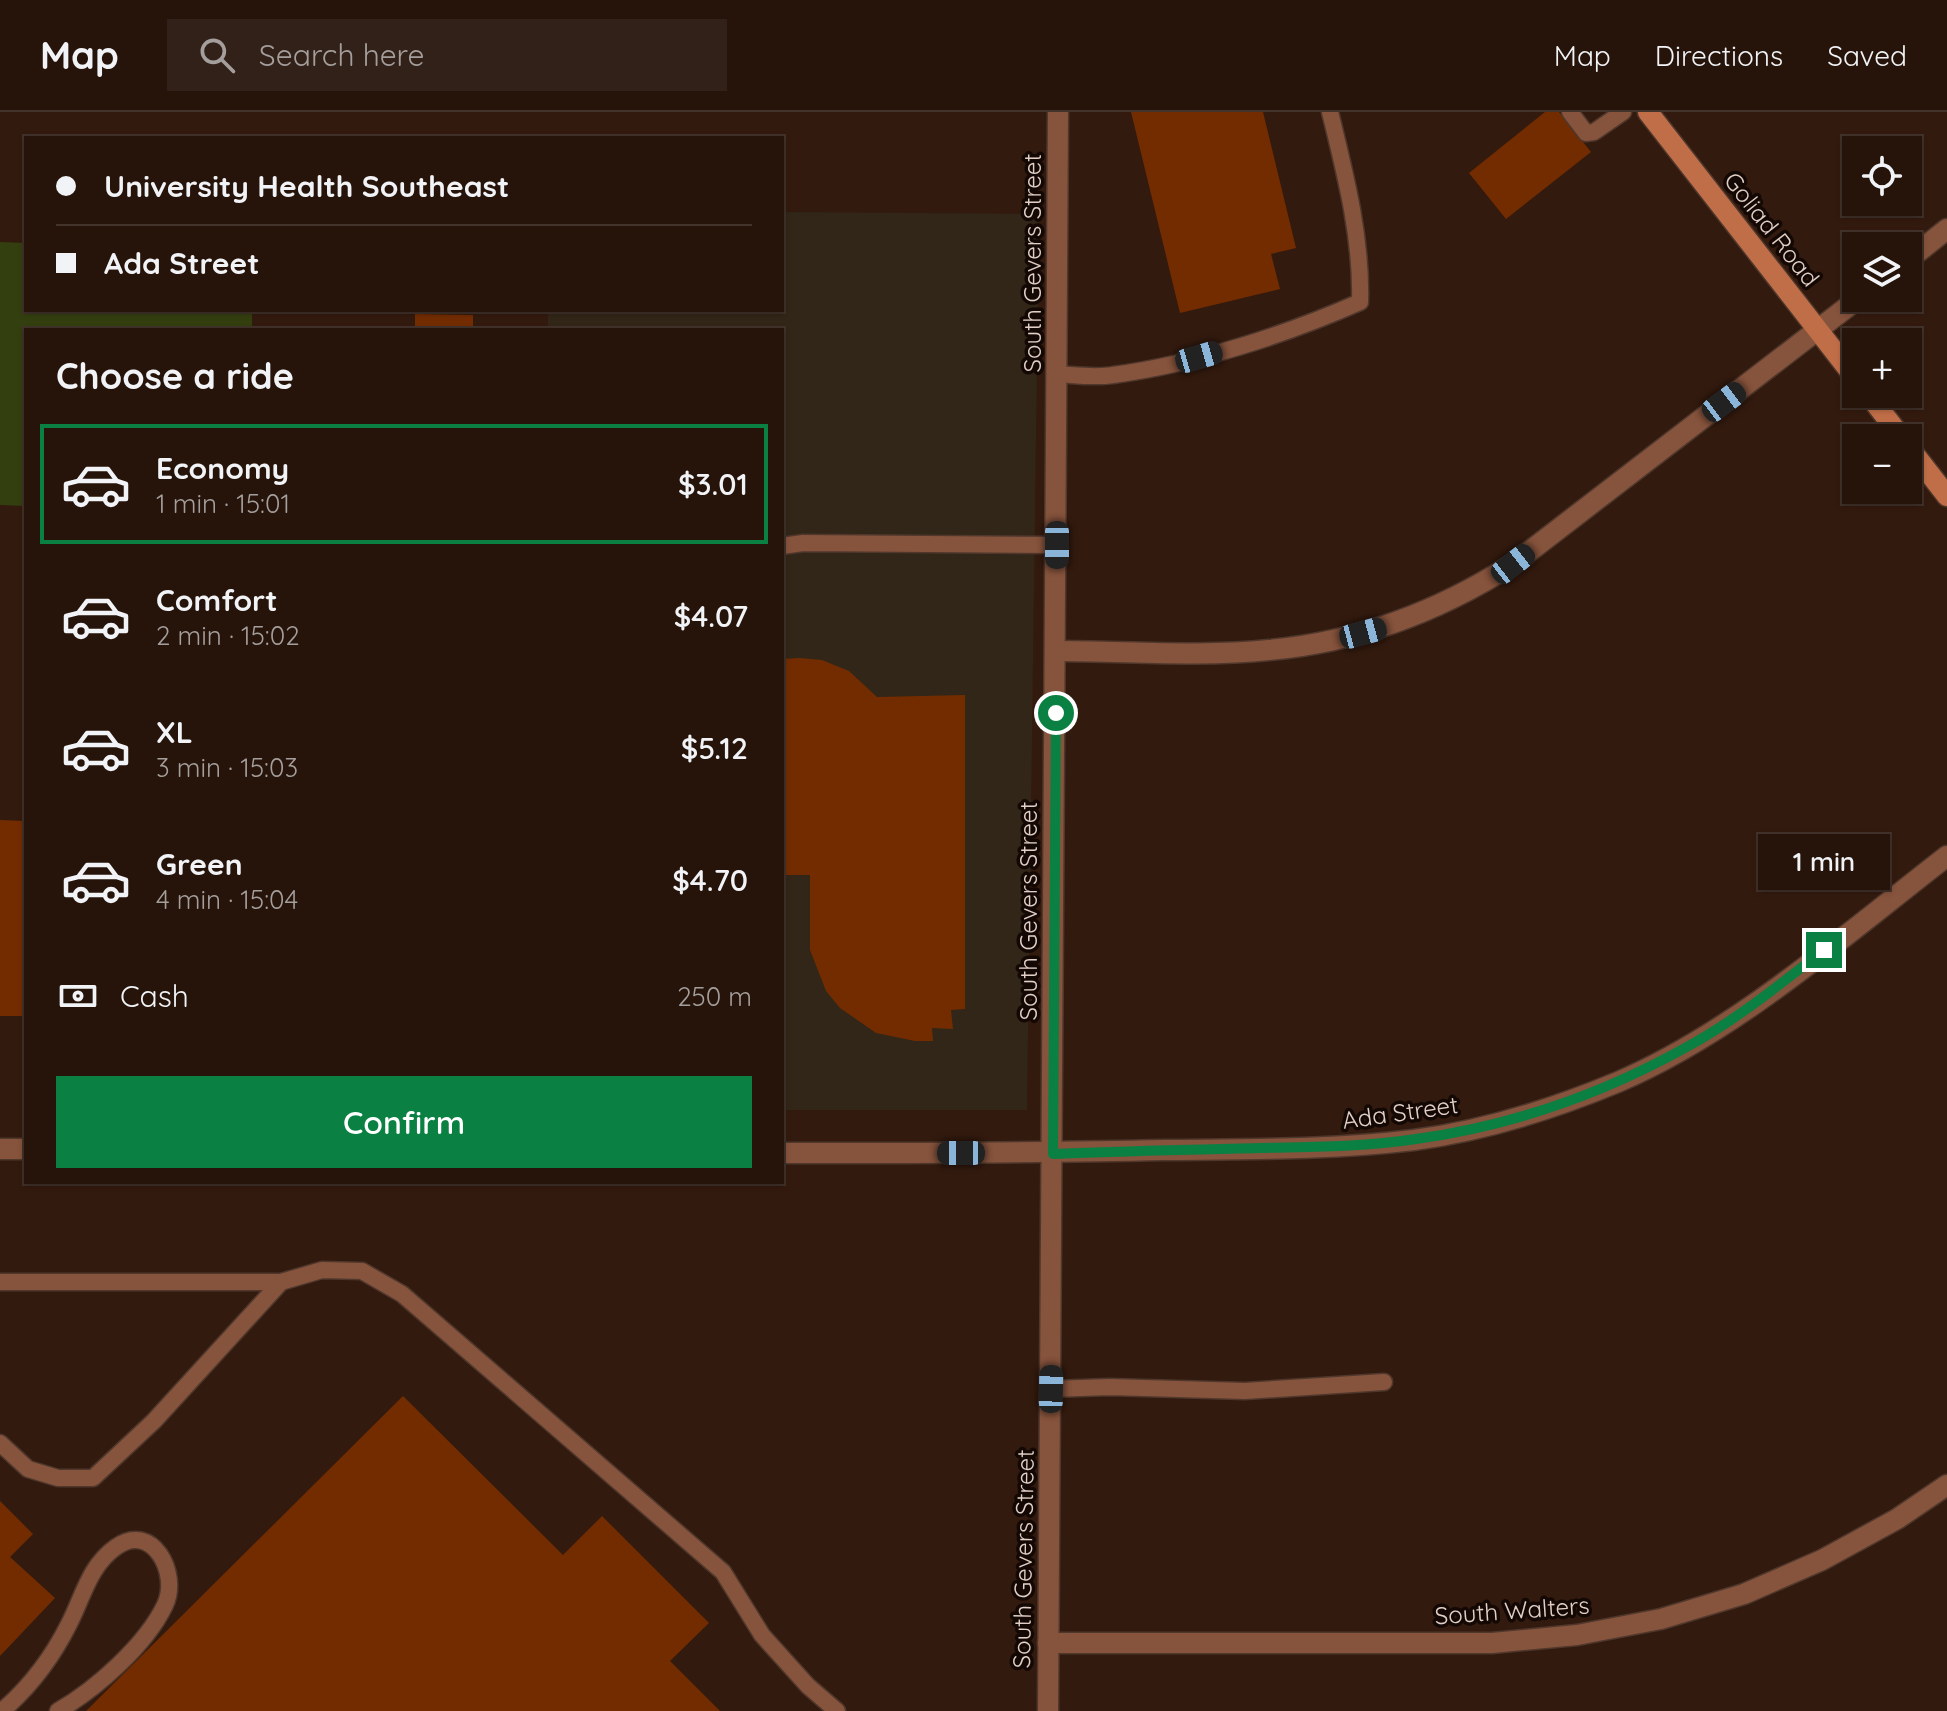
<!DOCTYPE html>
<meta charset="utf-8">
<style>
:root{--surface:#26140a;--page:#322118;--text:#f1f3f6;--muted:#a49e9c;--line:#42332b;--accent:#0b8043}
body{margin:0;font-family:Quicksand,sans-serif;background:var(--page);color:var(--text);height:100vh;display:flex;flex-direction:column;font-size:30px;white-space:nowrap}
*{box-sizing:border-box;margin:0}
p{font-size:26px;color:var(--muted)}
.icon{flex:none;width:44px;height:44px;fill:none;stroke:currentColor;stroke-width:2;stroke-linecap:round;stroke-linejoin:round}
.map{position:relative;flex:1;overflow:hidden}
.sheet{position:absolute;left:24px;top:216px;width:760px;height:856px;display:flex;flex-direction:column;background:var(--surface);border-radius:0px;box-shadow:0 2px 6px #0004,0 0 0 2px var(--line)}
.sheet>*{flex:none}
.hud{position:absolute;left:24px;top:24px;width:760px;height:176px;border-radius:0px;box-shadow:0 2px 6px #0004,0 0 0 2px var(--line);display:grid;align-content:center;height:176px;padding:0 32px;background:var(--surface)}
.tools{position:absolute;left:1842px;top:24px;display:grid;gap:16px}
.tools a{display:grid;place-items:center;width:80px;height:80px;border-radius:0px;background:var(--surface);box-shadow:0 2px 6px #0004,0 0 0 2px var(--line);font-size:40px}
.end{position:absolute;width:36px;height:36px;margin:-18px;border:10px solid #0b8043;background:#fff;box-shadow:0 0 0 4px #fff}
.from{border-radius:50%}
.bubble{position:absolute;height:56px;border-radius:0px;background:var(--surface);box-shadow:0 2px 6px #0004,0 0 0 2px var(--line);font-size:26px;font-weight:600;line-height:56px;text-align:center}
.car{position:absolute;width:24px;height:48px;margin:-24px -12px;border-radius:10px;box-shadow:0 0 6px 2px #0007;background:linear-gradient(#222 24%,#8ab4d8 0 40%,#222 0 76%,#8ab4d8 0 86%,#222 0)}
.hud b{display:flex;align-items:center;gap:28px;height:76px;font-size:30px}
.hud b+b{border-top:2px solid var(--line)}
.hud i{width:20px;height:20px;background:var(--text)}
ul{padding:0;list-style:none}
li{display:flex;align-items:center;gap:24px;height:120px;margin:0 16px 12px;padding:0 16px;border:4px solid transparent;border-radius:0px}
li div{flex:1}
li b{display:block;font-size:30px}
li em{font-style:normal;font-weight:600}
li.on{border-color:var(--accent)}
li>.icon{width:72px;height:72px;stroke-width:1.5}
h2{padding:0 32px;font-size:36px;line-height:96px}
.pay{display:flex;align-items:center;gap:20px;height:88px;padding:0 32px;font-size:30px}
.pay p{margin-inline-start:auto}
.primary-button{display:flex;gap:16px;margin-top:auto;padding:16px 32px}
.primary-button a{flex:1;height:92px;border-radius:0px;background:var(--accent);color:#fff;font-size:32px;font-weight:600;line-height:92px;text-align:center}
header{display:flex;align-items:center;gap:48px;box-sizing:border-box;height:112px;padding:0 40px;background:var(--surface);border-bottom:2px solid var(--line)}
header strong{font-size:38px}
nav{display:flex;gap:44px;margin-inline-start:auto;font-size:28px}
.search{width:560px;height:72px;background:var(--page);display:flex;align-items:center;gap:20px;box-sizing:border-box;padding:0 28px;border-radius:0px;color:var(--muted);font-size:30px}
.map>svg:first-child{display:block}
.medical{fill:#312617}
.green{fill:#343f0f}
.building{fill:#732c00}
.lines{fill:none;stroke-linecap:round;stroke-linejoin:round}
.service-casing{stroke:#4f372c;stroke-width:19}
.minor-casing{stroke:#4f372c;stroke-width:23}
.secondary-casing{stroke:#4f372c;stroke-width:23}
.service{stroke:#86533c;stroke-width:16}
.minor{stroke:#86533c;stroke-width:20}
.secondary{stroke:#c06e48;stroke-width:20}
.route{stroke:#0b8043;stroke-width:10}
.labels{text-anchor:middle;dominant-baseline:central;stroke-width:7;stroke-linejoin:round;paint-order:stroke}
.street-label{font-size:24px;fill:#e2d0c8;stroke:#130804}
</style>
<header>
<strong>Map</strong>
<div class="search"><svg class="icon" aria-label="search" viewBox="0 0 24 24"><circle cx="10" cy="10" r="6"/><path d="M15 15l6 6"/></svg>Search here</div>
<nav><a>Map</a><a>Directions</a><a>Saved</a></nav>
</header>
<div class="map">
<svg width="1947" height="1599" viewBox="0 0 1947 1599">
<rect width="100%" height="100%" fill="#331a0e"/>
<!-- medical -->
<path class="medical" d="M782 100 1039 102 1027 998H782V218H548V198H782Z"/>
<!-- green -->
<path class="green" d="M0 130 26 131V198H252V218H26V394L0 393Z"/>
<!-- building -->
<g class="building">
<path d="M1131 0H1263L1296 136 1271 142 1280 177 1180 201Z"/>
<path d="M1545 0H1559L1591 40 1506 107 1469 61Z"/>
<path d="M415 202 473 203V218H415Z"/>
<path d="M800 546 822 548 849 559 877 585 965 583V897L951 898 953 917 932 916 933 929H915L876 921 840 896 826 879 810 838V763H782V547Z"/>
<path d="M0 708 26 709V904H0Z"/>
<path d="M403 1284 563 1443 602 1404 709 1511 670 1549 720 1599H86Z"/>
<path d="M0 1389 33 1422 10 1445 55 1486 0 1544Z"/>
</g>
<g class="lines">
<!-- service casing -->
<g class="service-casing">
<g id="service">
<path d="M1570 0 1586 21 1594 20 1623 0"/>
<path d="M1057 262C1075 263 1095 266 1113 263 1195 252 1285 223 1360 190 1362 126 1345 61 1330 0"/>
<path d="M782 434 803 431 1057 433"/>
<path d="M0 1170H281L322 1158 362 1159 402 1182 723 1460 762 1523 808 1574 837 1599"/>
<path d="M1051 1277 1110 1275 1245 1279 1384 1270"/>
<path d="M0 1331 28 1357 58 1366H93L154 1309 281 1170"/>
<path d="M2 1599C31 1574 52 1546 69 1512 83 1485 89 1454 116 1435 152 1409 180 1461 165 1493 146 1533 96 1577 58 1599"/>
</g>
</g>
<!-- minor casing -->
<g class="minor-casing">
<g id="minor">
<path d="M1908 148 1947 117"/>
<path d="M1056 539C1127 539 1199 545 1269 538 1358 530 1438 500 1513 452L1859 186"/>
<path d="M0 1037H26"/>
<path d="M782 1041C909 1041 1036 1041 1164 1038 1247 1037 1331 1038 1414 1028 1483 1019 1553 997 1618 970 1735 920 1846 822 1947 744"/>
<path d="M1048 1531H1492L1577 1523 1661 1507 1744 1482 1822 1448 1897 1407 1947 1373"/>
<path d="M1048 1599 1058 0"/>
</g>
</g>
<!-- secondary casing -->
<g class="secondary-casing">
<g id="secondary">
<path d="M1648 0 1856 267"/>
<path d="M1868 282 1902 326"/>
<path d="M1908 334 1947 384"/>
</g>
</g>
<!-- service -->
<use href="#service" class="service"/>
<!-- minor -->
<use href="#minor" class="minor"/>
<!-- secondary -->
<use href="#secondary" class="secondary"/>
</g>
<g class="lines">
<!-- route -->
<path class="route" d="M1056 601 1053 1042C1121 1039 1190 1038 1259 1036 1311 1035 1364 1035 1416 1027 1510 1014 1602 982 1685 936 1735 909 1779 873 1824 838"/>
</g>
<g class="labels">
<!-- street labels -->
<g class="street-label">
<text transform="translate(1772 117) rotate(52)">Goliad Road</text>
<text transform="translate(1032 151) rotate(-90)">South Gevers Street</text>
<text transform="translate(1028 799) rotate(-90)">South Gevers Street</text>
<text transform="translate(1400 1000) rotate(-8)">Ada Street</text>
<text transform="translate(1023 1447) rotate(-89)">South Gevers Street</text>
<text transform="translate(1512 1498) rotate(-4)">South Walters</text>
</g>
</g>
</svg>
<div class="tools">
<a><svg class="icon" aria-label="locate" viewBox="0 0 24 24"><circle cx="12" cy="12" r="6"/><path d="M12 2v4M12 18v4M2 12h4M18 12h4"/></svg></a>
<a><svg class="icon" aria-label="layers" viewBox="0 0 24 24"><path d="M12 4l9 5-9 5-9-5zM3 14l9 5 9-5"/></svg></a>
<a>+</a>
<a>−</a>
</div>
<i class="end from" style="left:1056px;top:601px"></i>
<i class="end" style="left:1824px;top:838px"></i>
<div class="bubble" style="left:1758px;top:722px;width:132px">1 min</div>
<i class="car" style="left:1199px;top:245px;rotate:74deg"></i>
<i class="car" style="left:1724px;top:290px;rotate:53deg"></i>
<i class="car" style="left:1057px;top:433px;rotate:180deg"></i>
<i class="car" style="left:1513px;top:452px;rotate:52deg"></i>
<i class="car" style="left:1363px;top:521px;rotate:75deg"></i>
<i class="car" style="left:961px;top:1041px;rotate:270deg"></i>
<i class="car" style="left:1051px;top:1277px;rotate:1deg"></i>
<div class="hud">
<b><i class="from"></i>University Health Southeast</b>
<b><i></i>Ada Street</b>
</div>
<section class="sheet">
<h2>Choose a ride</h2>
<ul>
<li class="on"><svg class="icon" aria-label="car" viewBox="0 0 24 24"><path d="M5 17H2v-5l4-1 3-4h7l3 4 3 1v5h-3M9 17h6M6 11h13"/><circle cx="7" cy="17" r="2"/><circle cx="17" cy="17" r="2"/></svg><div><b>Economy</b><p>1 min · 15:01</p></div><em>$3.01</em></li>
<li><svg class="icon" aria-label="car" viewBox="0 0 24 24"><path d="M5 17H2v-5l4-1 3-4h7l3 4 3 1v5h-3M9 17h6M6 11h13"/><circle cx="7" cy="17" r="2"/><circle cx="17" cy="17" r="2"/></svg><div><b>Comfort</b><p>2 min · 15:02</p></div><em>$4.07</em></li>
<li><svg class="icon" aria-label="car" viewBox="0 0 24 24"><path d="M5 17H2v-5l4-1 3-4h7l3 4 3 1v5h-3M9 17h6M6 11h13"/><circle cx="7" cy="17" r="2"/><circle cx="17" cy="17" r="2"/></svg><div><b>XL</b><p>3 min · 15:03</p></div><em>$5.12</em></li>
<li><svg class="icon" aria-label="car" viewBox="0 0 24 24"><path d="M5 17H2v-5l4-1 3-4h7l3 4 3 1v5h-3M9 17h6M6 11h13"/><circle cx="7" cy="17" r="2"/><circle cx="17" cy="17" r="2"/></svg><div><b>Green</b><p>4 min · 15:04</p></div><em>$4.70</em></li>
</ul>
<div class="pay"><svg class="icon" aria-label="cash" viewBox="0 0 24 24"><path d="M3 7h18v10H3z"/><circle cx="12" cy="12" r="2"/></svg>Cash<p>250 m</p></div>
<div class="primary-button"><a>Confirm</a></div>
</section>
</div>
